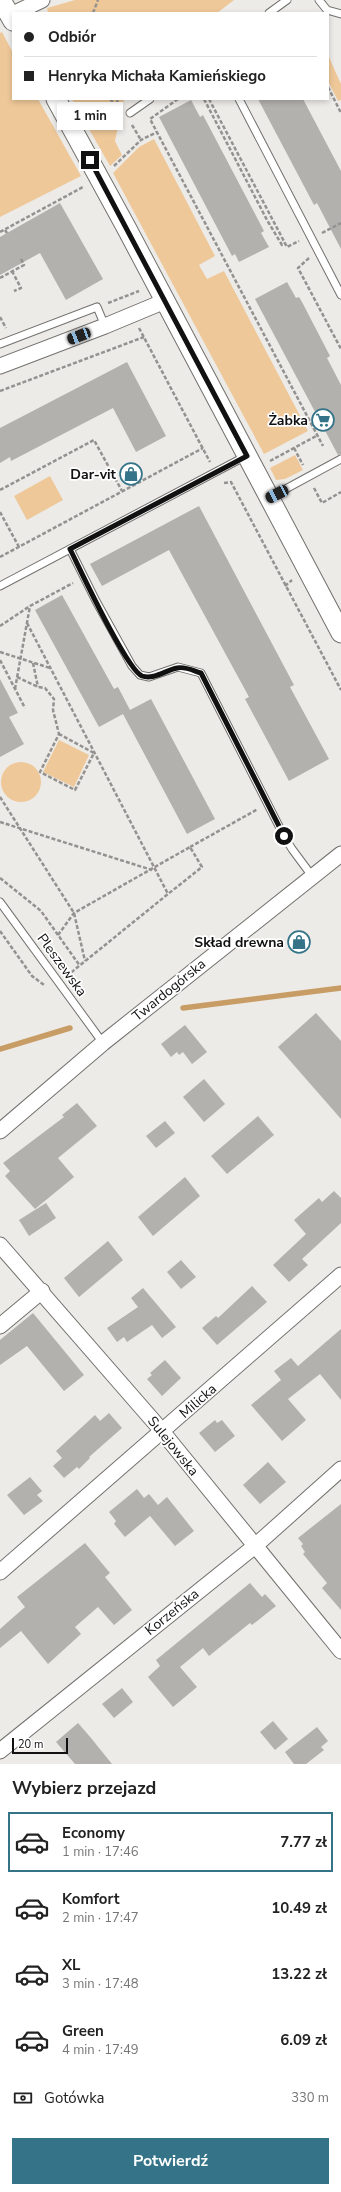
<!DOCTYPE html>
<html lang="pl">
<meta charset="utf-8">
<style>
:root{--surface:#fff;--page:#f2f2f2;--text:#222;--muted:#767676;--line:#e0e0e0;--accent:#357488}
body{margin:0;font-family:"Nunito Sans",sans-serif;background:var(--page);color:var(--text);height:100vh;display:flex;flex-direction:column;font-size:15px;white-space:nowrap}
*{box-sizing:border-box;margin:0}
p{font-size:13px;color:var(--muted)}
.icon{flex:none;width:22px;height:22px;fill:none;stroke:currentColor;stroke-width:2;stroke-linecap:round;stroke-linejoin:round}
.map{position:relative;height:1764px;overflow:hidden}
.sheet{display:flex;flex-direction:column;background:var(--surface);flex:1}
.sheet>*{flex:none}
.guide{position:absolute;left:12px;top:12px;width:317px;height:88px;border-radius:0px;box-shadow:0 2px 6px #0003;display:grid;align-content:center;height:88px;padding:0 12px;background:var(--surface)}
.scale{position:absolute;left:12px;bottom:10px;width:56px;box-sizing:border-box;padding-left:4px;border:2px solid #121111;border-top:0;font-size:11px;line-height:14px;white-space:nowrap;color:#121111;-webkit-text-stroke:3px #fff;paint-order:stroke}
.end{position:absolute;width:18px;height:18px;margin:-9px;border:5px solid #121111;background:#fff;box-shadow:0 0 0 2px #fff}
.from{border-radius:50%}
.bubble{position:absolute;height:28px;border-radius:0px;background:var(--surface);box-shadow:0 2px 6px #0003;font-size:13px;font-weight:700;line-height:28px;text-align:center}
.car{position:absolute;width:12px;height:24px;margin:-12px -6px;border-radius:5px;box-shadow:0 0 3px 1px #0007;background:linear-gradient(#222 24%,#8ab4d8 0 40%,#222 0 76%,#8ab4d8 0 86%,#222 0)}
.guide b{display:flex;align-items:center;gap:14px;height:38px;font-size:15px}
.guide b+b{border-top:1px solid var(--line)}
.guide i{width:10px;height:10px;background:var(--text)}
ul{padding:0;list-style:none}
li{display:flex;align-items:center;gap:12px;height:60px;margin:0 8px 6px;padding:0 4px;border:2px solid transparent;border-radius:0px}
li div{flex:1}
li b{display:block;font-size:15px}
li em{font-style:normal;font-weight:700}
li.on{border-color:var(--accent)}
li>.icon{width:36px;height:36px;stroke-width:1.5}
h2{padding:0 12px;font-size:18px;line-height:48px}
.pay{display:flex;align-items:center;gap:10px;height:44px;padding:0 12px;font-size:15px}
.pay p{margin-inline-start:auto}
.primary-button{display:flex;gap:8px;margin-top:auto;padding:8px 12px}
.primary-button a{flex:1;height:46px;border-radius:0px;background:var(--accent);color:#fff;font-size:16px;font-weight:700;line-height:46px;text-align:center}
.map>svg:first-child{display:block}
.green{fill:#efc899}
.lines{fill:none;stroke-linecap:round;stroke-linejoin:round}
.stream{stroke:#c89c65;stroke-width:5.5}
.building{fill:#b3b1ae}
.service-casing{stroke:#73716e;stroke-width:9}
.minor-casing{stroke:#73716e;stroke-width:17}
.tertiary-casing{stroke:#73716e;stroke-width:21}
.path{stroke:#949290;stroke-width:2.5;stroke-dasharray:4 2;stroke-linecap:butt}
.service{stroke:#fff;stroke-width:7}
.minor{stroke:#fff;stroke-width:15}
.tertiary{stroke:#fff;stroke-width:19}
.route{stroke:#121111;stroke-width:5}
.labels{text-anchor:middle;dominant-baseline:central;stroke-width:3.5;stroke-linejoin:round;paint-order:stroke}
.poi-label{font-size:14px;font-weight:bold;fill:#121111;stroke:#fff;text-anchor:end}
.street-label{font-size:14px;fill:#121111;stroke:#fff}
</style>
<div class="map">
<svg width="341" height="1764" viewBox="0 0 341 1764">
<rect width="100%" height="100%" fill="#edebe8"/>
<!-- green -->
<g class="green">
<path d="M75 0H234L217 13H48L47 8Z"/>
<path d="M2 32 13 53V99H38L81 176 0 217V33Z"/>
<path d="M328 55 341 84V100L338 101 328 81Z"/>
<path d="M72 99H124L115 141 122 155 110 166Z"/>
<path d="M154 139 215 256 199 265 207 279 224 271 308 431 264 454 113 173 139 147Z"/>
<path d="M295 455 303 470 285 479 276 480 270 468Z"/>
<path d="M50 476 63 500 27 520 14 496Z"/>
<path d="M59 740 89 755 74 787 43 772Z"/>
<circle cx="21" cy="782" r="20"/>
</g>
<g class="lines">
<!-- stream -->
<g class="stream">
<path d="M183 1008 341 988"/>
<path d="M0 1049 70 1028"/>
</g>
</g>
<!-- building -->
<g class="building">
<path d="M258 99H303L341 171V249L317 203 314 205Z"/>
<path d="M191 100 200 117 203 115 264 231 261 233 269 247 239 262 235 254 232 256 159 117Z"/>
<path d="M60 203 103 279 66 300 40 253 0 275V237Z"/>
<path d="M287 282 296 298 299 297 302 302 330 356 327 358 341 385V454L338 455 255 299Z"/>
<path d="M127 362 166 436 136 452 113 408 11 461 10 457 0 463V428Z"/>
<path d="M199 506 294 685 290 687 329 759 289 781 245 699 249 697 169 550 102 586 90 564Z"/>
<path d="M62 595 114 689 118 687 130 710 151 699 215 819 187 834 123 714 99 727 35 610Z"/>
<path d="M0 679 18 713 9 717 24 744 0 757Z"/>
<path d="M316 1013 341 1041V1119L278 1047Z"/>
<path d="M185 1025 207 1052 192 1064 183 1052 179 1055 177 1052 171 1057 161 1044Z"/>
<path d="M204 1079 225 1104 204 1122 183 1097Z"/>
<path d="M77 1103 97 1126 58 1158 74 1177 35 1209 5 1176 10 1171 3 1163 64 1117 62 1115Z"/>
<path d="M258 1116 274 1135 227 1174 211 1156Z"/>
<path d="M165 1121 175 1133 156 1148 146 1136Z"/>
<path d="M185 1177 200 1196 153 1236 138 1217Z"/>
<path d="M334 1191 341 1198V1223L302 1259 308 1265 289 1282 273 1265 306 1234 294 1220 319 1198 322 1202Z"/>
<path d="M46 1203 56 1218 29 1236 19 1220Z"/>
<path d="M108 1241 123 1260 79 1297 64 1278Z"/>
<path d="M181 1260 196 1277 181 1289 167 1272Z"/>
<path d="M252 1286 267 1302 217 1345 202 1328 216 1316 218 1318Z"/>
<path d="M143 1288 176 1327 162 1338 152 1325 127 1342 124 1337 117 1342 107 1328 138 1307 131 1298Z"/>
<path d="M33 1313 84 1375 64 1391 27 1346 0 1365V1340Z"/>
<path d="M341 1329V1400L320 1374 288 1399 306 1420 282 1441 251 1405 281 1380 274 1371 291 1358 298 1366Z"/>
<path d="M165 1360 181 1378 162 1396 147 1379 152 1375 150 1373Z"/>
<path d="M109 1413 122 1428 89 1457 90 1458 79 1469 77 1467 64 1478 53 1466 62 1458 56 1451 95 1415 100 1421Z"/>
<path d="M215 1420 217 1423 222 1420 235 1436 215 1452 199 1433Z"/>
<path d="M268 1462 286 1482 260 1504 243 1485Z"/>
<path d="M30 1477 42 1491 37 1495 43 1501 24 1515 7 1495Z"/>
<path d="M137 1489 144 1498 149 1494 158 1505 167 1497 194 1531 175 1546 150 1516 125 1537 114 1524 116 1521 109 1512Z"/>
<path d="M341 1504V1610L322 1588 327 1583 303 1554 305 1552 301 1546 303 1544 298 1538Z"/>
<path d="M85 1543 110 1573 105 1577 132 1610 114 1625 98 1607 75 1627 81 1634 48 1664 21 1631 0 1648V1629L25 1607 17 1597Z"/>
<path d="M250 1583 262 1597 265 1594 276 1606 252 1625 250 1623 209 1656 203 1648 180 1667 197 1687 173 1707 148 1677 160 1666 156 1660Z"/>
<path d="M122 1688 133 1702 114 1718 102 1704Z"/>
<path d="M273 1721 288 1739 275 1750 260 1732Z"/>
<path d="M78 1723 91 1738 112 1764H75L56 1742Z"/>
<path d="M317 1727 328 1741 321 1747 324 1750 306 1764H294L285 1752Z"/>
</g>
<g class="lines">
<!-- service casing -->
<g class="service-casing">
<g id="service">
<path d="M319 0 327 10 341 14"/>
<path d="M269 13 287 0"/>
<path d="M239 99 341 295"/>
<path d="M130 113 150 99"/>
<path d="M0 344 97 307 105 326"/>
<path d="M269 498 341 459"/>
<path d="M70 549 96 601 132 666 140 675 149 677 178 667 201 673 284 836 292 849 312 876"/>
<path d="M0 586 246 456"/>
<path d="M0 902 103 1043"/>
</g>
</g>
<!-- minor casing -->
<g class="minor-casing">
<g id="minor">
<path d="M15 13 42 0"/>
<path d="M0 366 105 326 165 301"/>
<path d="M0 1131 103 1043 341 854"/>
<path d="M0 1245 156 1424 341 1651"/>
<path d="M0 1326 42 1291"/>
<path d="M0 1572 341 1275"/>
<path d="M0 1751 255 1546 341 1469"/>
</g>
</g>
<!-- tertiary casing -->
<g class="tertiary-casing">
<g id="tertiary">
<path d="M1 0 13 21"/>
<path d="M56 99 127 229 341 633"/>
</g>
</g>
<!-- path -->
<g class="path">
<path d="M93 13 98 0"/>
<path d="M328 87 341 113"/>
<path d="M110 99 118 107"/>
<path d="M117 99 118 107"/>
<path d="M178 99 150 119 323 446"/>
<path d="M204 99 267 220 282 245 285 243"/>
<path d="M209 99 287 247 299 241"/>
<path d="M132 125 141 140"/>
<path d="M114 166 141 140 157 132"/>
<path d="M5 230 7 233"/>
<path d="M0 232 83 187"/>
<path d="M322 233 341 223"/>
<path d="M309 258 298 268 341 349"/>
<path d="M12 271 21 288 14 291"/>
<path d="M0 278 24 265 21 259"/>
<path d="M108 303 139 291"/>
<path d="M0 317 6 328"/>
<path d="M139 328 210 462"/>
<path d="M0 391 144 337"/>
<path d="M294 448 303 465"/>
<path d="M270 461 318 435"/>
<path d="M224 483 231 482 341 690"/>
<path d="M314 488 322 503 341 492"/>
<path d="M0 490 94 440 122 491"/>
<path d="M0 512 19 547"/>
<path d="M0 557 203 448"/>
<path d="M285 586 292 580"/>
<path d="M27 623 168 894 68 975"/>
<path d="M0 626 30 606 73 583"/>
<path d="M0 652 50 668"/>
<path d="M0 660 25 708"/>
<path d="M33 663 38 687"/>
<path d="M17 677 38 687 45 688 54 699 53 710 59 734 40 772 75 790 94 753 59 734"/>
<path d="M15 689 30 606"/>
<path d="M0 797 74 913 85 961"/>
<path d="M0 822 152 870"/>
<path d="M190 847 258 809"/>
<path d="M0 878 41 911 80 966"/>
<path d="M0 931 32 976 44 985"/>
<path d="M58 935 74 913 190 847 202 867 168 894"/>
</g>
<!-- service -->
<use href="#service" class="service"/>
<!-- minor -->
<use href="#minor" class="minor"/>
<!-- tertiary -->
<use href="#tertiary" class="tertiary"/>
</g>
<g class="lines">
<!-- route -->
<path class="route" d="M90 160 247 456 70 549C80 569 126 669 142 676 154 680 166 670 177 668 185 666 194 671 201 673L284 836"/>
</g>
<!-- icons -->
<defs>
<g id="supermarket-ring" transform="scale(1.15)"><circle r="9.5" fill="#fff" stroke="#357488" stroke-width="1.5"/><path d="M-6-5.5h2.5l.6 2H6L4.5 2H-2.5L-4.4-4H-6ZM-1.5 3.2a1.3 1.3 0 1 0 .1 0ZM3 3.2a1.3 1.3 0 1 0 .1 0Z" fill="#357488"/></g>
<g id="shop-ring" transform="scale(1.15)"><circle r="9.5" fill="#fff" stroke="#357488" stroke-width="1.5"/><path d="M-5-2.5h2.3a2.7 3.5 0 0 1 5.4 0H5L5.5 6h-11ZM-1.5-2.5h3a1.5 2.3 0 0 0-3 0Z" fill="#357488"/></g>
</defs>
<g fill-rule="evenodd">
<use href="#supermarket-ring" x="323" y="420"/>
<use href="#shop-ring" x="131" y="474"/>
<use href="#shop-ring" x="299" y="942"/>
</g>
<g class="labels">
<!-- poi labels -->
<g class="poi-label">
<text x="308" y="420">Żabka</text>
<text x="116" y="474">Dar-vit</text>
<text x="284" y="942">Skład drewna</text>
</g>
<!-- street labels -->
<g class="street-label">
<text transform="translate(62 965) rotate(54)">Pleszewska</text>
<text transform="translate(169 990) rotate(-39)">Twardogórska</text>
<text transform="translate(198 1401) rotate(-41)">Milicka</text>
<text transform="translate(173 1446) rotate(51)">Sulejowska</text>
<text transform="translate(172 1612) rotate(-39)">Korzeńska</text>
</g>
</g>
</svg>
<div class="scale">20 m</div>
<i class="end from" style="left:284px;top:836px"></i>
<i class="end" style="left:90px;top:160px"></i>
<div class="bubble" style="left:57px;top:102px;width:66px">1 min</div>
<i class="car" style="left:79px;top:336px;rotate:249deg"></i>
<i class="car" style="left:277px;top:494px;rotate:244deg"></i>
<div class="guide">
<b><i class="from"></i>Odbiór</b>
<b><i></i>Henryka Michała Kamieńskiego</b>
</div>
</div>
<section class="sheet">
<h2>Wybierz przejazd</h2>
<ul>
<li class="on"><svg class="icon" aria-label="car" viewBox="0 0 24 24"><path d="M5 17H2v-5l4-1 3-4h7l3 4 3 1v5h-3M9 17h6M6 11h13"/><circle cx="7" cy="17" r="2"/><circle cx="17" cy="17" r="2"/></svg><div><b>Economy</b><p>1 min · 17:46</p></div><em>7.77 zł</em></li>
<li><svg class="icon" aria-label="car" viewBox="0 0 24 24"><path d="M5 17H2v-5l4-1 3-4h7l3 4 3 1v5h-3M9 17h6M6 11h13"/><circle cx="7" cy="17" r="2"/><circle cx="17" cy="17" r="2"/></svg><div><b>Komfort</b><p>2 min · 17:47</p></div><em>10.49 zł</em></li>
<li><svg class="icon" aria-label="car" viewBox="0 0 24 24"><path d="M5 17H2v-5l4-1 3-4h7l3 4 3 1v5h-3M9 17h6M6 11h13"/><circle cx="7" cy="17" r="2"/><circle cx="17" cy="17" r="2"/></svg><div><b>XL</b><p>3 min · 17:48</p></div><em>13.22 zł</em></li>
<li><svg class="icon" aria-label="car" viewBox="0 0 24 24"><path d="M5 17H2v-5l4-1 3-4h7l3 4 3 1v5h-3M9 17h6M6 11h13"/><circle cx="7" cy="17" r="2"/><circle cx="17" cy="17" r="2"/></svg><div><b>Green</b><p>4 min · 17:49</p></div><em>6.09 zł</em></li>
</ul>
<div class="pay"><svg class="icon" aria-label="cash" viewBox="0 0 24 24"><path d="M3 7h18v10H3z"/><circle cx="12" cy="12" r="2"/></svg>Gotówka<p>330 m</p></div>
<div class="primary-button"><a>Potwierdź</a></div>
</section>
